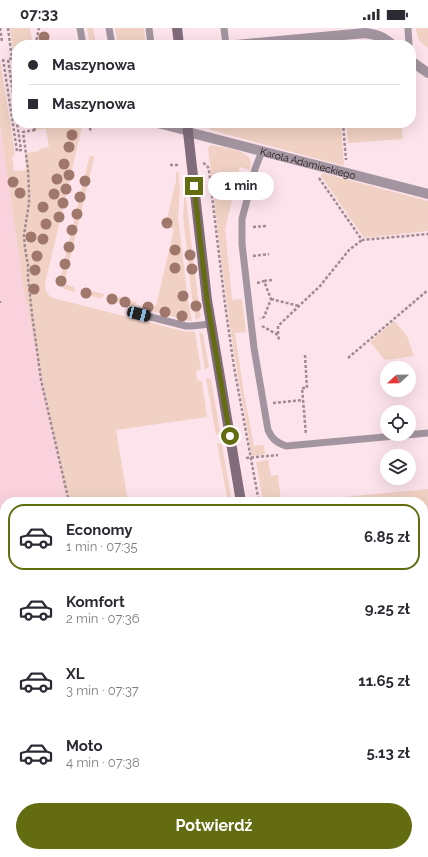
<!DOCTYPE html>
<html lang="pl">
<meta charset="utf-8">
<style>
:root{--surface:#fff;--page:#f2f2f3;--text:#2b2b33;--muted:#7c7c81;--line:#e1e1e2;--accent:#636c11}
body{margin:0;font-family:Raleway,sans-serif;background:var(--page);color:var(--text);height:100vh;display:flex;flex-direction:column;font-size:15px;white-space:nowrap}
*{box-sizing:border-box;margin:0}
p{font-size:13px;color:var(--muted)}
.icon{flex:none;width:22px;height:22px;fill:none;stroke:currentColor;stroke-width:2;stroke-linecap:round;stroke-linejoin:round}
.map{position:relative;flex:1;overflow:hidden}
.side{position:absolute;left:0px;top:469px;width:428px;height:360px;display:flex;flex-direction:column;background:var(--surface);border-radius:16px 16px 0 0;box-shadow:0 4px 16px #0002}
.side>*{flex:none}
.hud{position:absolute;left:12px;top:12px;width:404px;height:88px;border-radius:16px;box-shadow:0 4px 16px #0002;display:grid;align-content:center;height:88px;padding:0 16px;background:var(--surface)}
.needle{width:26px;rotate:248deg}
.buttons{position:absolute;left:380px;top:333px;display:grid;gap:8px}
.buttons a{display:grid;place-items:center;width:36px;height:36px;border-radius:50%;background:var(--surface);box-shadow:0 4px 16px #0002;font-size:20px}
.end{position:absolute;width:18px;height:18px;margin:-9px;border:5px solid #636c11;background:#fff;box-shadow:0 0 0 2px #fff}
.from{border-radius:50%}
.bubble{position:absolute;height:28px;border-radius:14px;background:var(--surface);box-shadow:0 4px 16px #0002;font-size:13px;font-weight:700;line-height:28px;text-align:center}
.car{position:absolute;width:12px;height:24px;margin:-12px -6px;border-radius:5px;box-shadow:0 0 3px 1px #0007;background:linear-gradient(#222 24%,#8ab4d8 0 40%,#222 0 76%,#8ab4d8 0 86%,#222 0)}
.hud b{display:flex;align-items:center;gap:14px;height:38px;font-size:15px}
.hud b+b{border-top:1px solid var(--line)}
.hud i{width:10px;height:10px;background:var(--text)}
ul{padding:7px 0 0;list-style:none}
li{display:flex;align-items:center;gap:12px;height:66px;margin:0 8px 6px;padding:0 8px;border:2px solid transparent;border-radius:16px}
li div{flex:1}
li b{display:block;font-size:15px}
li em{font-style:normal;font-weight:700}
li.selected{border-color:var(--accent)}
li>.icon{width:36px;height:36px;stroke-width:1.5}
.cta{display:flex;gap:8px;margin-top:auto;padding:8px 16px}
.cta a{flex:1;height:46px;border-radius:24px;background:var(--accent);color:#fff;font-size:16px;font-weight:700;line-height:46px;text-align:center}
.status{display:flex;justify-content:space-between;align-items:center;height:28px;padding:0 20px;background:var(--surface);direction:ltr}
.status svg{height:11px;fill:currentColor}
.map>svg:first-child{display:block}
.built{fill:#fad2de}
.green{fill:#f0d1c4}
.lines{fill:none;stroke-linecap:round;stroke-linejoin:round}
.path{stroke:#a08b91;stroke-width:2.5;stroke-dasharray:3 2;stroke-linecap:butt}
.lane{stroke:#a3959f;stroke-width:7}
.street{stroke:#a3959f;stroke-width:10}
.secondary{stroke:#806c7b;stroke-width:10}
.rail-casing{stroke:#67555a;stroke-width:4.5}
.rail{stroke:#fde3eb;stroke-width:3;stroke-dasharray:9;stroke-linecap:butt}
.tree{fill:#a0776b}
.route{stroke:#636c11;stroke-width:5}
.labels{text-anchor:middle;dominant-baseline:central;stroke-width:4;stroke-linejoin:round;paint-order:stroke}
.street-label{font-size:10px;fill:#221418;stroke:#fde3eb}
</style>
<div class="status"><b>07:33</b><svg viewBox="0 0 49 12"><path d="M0 12V9h3v3zM5 12V6h3v6zM10 12V3h3v9zM15 12V0h3v12zM26 1h20v11H26zM47 4h2v5h-2z"/></svg></div>
<div class="map">
<svg width="428" height="829" viewBox="0 0 428 829">
<rect width="100%" height="100%" fill="#fde3eb"/>
<!-- built -->
<g class="built">
<path d="M0 99 25 270 28 274 82 474H5V824H143L144 829H0Z"/>
<path d="M423 762 428 764V829H392L387 824H423Z"/>
<path d="M255 824H282L283 829H224Z"/>
</g>
<!-- green -->
<g class="green">
<path d="M10 0H30L33 17H17V27H14Z"/>
<path d="M87 0H93L96 17H90Z"/>
<path d="M115 0H144L146 17H118Z"/>
<path d="M416 0H428V20C420 15 417 10 416 0Z"/>
<path d="M0 31 15 126 12 129 14 143 26 142 25 127 27 125 39 123V121L49 119 46 101 37 102 36 95H83L45 256C45 263 47 267 53 270L183 303 195 304 201 342 196 343 197 352 202 354 207 389 116 402 128 474H68L30 291 27 274 25 270 0 98Z"/>
<path d="M208 95H341L344 138 211 102 209 100Z"/>
<path d="M346 95H401L403 111 348 115Z"/>
<path d="M211 117C222 120 250 121 251 135 251 136 250 141 250 142L240 139 225 201 232 272 242 271 246 304 235 305 244 365 254 418 264 417 265 426 252 428C245 385 236 342 230 298 222 239 215 180 208 120Z"/>
<path d="M90 128H93L94 130 64 256 74 259 75 264C67 262 60 261 60 252L89 130Z"/>
<path d="M176 144H178L180 160 178 189 188 272 192 293 186 292 147 282 146 281V276L156 278 174 201 165 199 176 153Z"/>
<path d="M322 145 428 173V203L364 210 321 148Z"/>
<path d="M185 162 200 286H201L200 290 196 292 192 271 183 188Z"/>
<path d="M83 261 104 266 103 269 99 270 83 266Z"/>
<path d="M112 268 136 274 135 277 133 279 112 273 110 270Z"/>
<path d="M394 293 407 308 414 328 385 332 370 314Z"/>
<path d="M199 304 202 305 203 307 209 339 205 342Z"/>
<path d="M206 350 211 351 220 404 219 405 216 407Z"/>
<path d="M217 415 221 416 222 417 232 474H228Z"/>
<path d="M268 432 271 448 278 447 281 474H263L256 434Z"/>
<path d="M428 461V505H423V474H291Z"/>
<path d="M423 538H428V560L423 563 425 566 423 567Z"/>
<path d="M137 824H255L224 829H138Z"/>
</g>
<g class="lines">
<!-- path -->
<g class="path">
<path d="M0 0 2 14"/>
<path d="M8 0 12 31"/>
<path d="M36 17 37 9 39 0"/>
<path d="M17 30 8 31 17 93"/>
<path d="M3 31 17 123 21 122 17 95"/>
<path d="M34 95 35 104"/>
<path d="M88 95 91 103"/>
<path d="M343 95 346 132"/>
<path d="M35 102 23 104 28 141 29 164V175L24 207 25 220 28 237V249L32 286 41 352 69 474"/>
<path d="M203 135C207 137 208 138 209 143L225 276 234 339 259 474"/>
<path d="M170 137H180"/>
<path d="M319 150 362 212 428 206"/>
<path d="M253 199 266 198"/>
<path d="M253 228 269 226"/>
<path d="M264 253 272 252"/>
<path d="M257 255 264 253 271 271 264 289 260 291"/>
<path d="M271 271 299 278"/>
<path d="M0 273V275"/>
<path d="M262 298 278 307 279 312"/>
<path d="M278 306V298L320 258 349 222 362 212"/>
<path d="M305 327 307 360H302L306 407"/>
<path d="M348 330 428 262"/>
<path d="M273 375 303 372"/>
<path d="M246 430 278 427"/>
<path d="M423 509 428 508"/>
<path d="M423 598 428 638"/>
</g>
<!-- lane -->
<g class="lane">
<path d="M80 0 83 17"/>
<path d="M109 0 112 17"/>
<path d="M149 0 151 17"/>
<path d="M224 0 226 17"/>
<path d="M408 0 409 17"/>
<path d="M152 95 188 104"/>
<path d="M262 123 255 141 242 191V216L254 320 268 402C272 411 277 415 286 418L428 405"/>
<path d="M139 286 186 298H192L210 296"/>
<path d="M423 576 428 572"/>
<path d="M423 691 428 731"/>
<path d="M76 829 77 824"/>
</g>
<!-- street -->
<g class="street">
<path d="M236 17 365 5C378 7 382 8 393 17"/>
<path d="M411 33 428 45"/>
<path id="s1" d="M188 104 428 166"/>
<path d="M294 824 295 829"/>
</g>
<!-- secondary -->
<g class="secondary">
<path d="M177 0 179 17"/>
<path d="M187 95 207 272 241 474"/>
<path d="M423 531 428 530"/>
<path d="M423 744 428 743"/>
</g>
<!-- rail casing -->
<g class="rail-casing">
<g id="rail">
<path d="M0 662 5 698"/>
<path d="M0 733 5 766"/>
<path d="M14 824V829"/>
<path d="M23 824 24 829"/>
</g>
</g>
<!-- rail -->
<use href="#rail" class="rail"/>
</g>
<!-- trees -->
<g class="tree">
<circle cx="44" cy="9" r="5.5"/>
<circle cx="72" cy="107" r="5.5"/>
<circle cx="69" cy="119" r="5.5"/>
<circle cx="64" cy="136" r="5.5"/>
<circle cx="69" cy="147" r="5.5"/>
<circle cx="57" cy="151" r="5.5"/>
<circle cx="85" cy="153" r="5.5"/>
<circle cx="13" cy="154" r="5.5"/>
<circle cx="66" cy="161" r="5.5"/>
<circle cx="20" cy="165" r="5.5"/>
<circle cx="54" cy="166" r="5.5"/>
<circle cx="80" cy="169" r="5.5"/>
<circle cx="63" cy="175" r="5.5"/>
<circle cx="43" cy="179" r="5.5"/>
<circle cx="77" cy="186" r="5.5"/>
<circle cx="59" cy="189" r="5.5"/>
<circle cx="167" cy="195" r="5.5"/>
<circle cx="46" cy="196" r="5.5"/>
<circle cx="72" cy="202" r="5.5"/>
<circle cx="31" cy="209" r="5.5"/>
<circle cx="43" cy="211" r="5.5"/>
<circle cx="69" cy="219" r="5.5"/>
<circle cx="175" cy="222" r="5.5"/>
<circle cx="190" cy="227" r="5.5"/>
<circle cx="37" cy="228" r="5.5"/>
<circle cx="65" cy="236" r="5.5"/>
<circle cx="175" cy="240" r="5.5"/>
<circle cx="192" cy="241" r="5.5"/>
<circle cx="35" cy="242" r="5.5"/>
<circle cx="61" cy="253" r="5.5"/>
<circle cx="34" cy="261" r="5.5"/>
<circle cx="86" cy="265" r="5.5"/>
<circle cx="183" cy="268" r="5.5"/>
<circle cx="112" cy="271" r="5.5"/>
<circle cx="125" cy="274" r="5.5"/>
<circle cx="196" cy="278" r="5.5"/>
<circle cx="148" cy="279" r="5.5"/>
<circle cx="165" cy="284" r="5.5"/>
<circle cx="182" cy="288" r="5.5"/>
</g>
<g class="lines">
<!-- route -->
<path class="route" d="M194 158 207 272 230 408"/>
</g>
<g class="labels">
<!-- street labels -->
<g class="street-label">
<text stroke="none"><textPath href="#s1" startOffset="124">Karola Adamieckiego</textPath></text>
</g>
</g>
</svg>
<div class="buttons">
<a><svg class="needle" viewBox="-14 -14 28 28"><path d="M0-13l5 13h-10z" fill="#e53935"/><path d="M0 13l5-13h-10z" fill="#7c7c81"/></svg></a>
<a><svg class="icon" aria-label="locate" viewBox="0 0 24 24"><circle cx="12" cy="12" r="6"/><path d="M12 2v4M12 18v4M2 12h4M18 12h4"/></svg></a>
<a><svg class="icon" aria-label="layers" viewBox="0 0 24 24"><path d="M12 4l9 5-9 5-9-5zM3 14l9 5 9-5"/></svg></a>
</div>
<i class="end from" style="left:230px;top:408px"></i>
<i class="end" style="left:194px;top:158px"></i>
<div class="bubble" style="left:208px;top:144px;width:66px">1 min</div>
<i class="car" style="left:139px;top:286px;rotate:104deg"></i>
<div class="hud">
<b><i class="from"></i>Maszynowa</b>
<b><i></i>Maszynowa</b>
</div>
<section class="side">
<ul>
<li class="selected"><svg class="icon" aria-label="car" viewBox="0 0 24 24"><path d="M5 17H2v-5l4-1 3-4h7l3 4 3 1v5h-3M9 17h6M6 11h13"/><circle cx="7" cy="17" r="2"/><circle cx="17" cy="17" r="2"/></svg><div><b>Economy</b><p>1 min · 07:35</p></div><em>6.85 zł</em></li>
<li><svg class="icon" aria-label="car" viewBox="0 0 24 24"><path d="M5 17H2v-5l4-1 3-4h7l3 4 3 1v5h-3M9 17h6M6 11h13"/><circle cx="7" cy="17" r="2"/><circle cx="17" cy="17" r="2"/></svg><div><b>Komfort</b><p>2 min · 07:36</p></div><em>9.25 zł</em></li>
<li><svg class="icon" aria-label="car" viewBox="0 0 24 24"><path d="M5 17H2v-5l4-1 3-4h7l3 4 3 1v5h-3M9 17h6M6 11h13"/><circle cx="7" cy="17" r="2"/><circle cx="17" cy="17" r="2"/></svg><div><b>XL</b><p>3 min · 07:37</p></div><em>11.65 zł</em></li>
<li><svg class="icon" aria-label="car" viewBox="0 0 24 24"><path d="M5 17H2v-5l4-1 3-4h7l3 4 3 1v5h-3M9 17h6M6 11h13"/><circle cx="7" cy="17" r="2"/><circle cx="17" cy="17" r="2"/></svg><div><b>Moto</b><p>4 min · 07:38</p></div><em>5.13 zł</em></li>
</ul>
<div class="cta"><a>Potwierdź</a></div>
</section>
</div>
